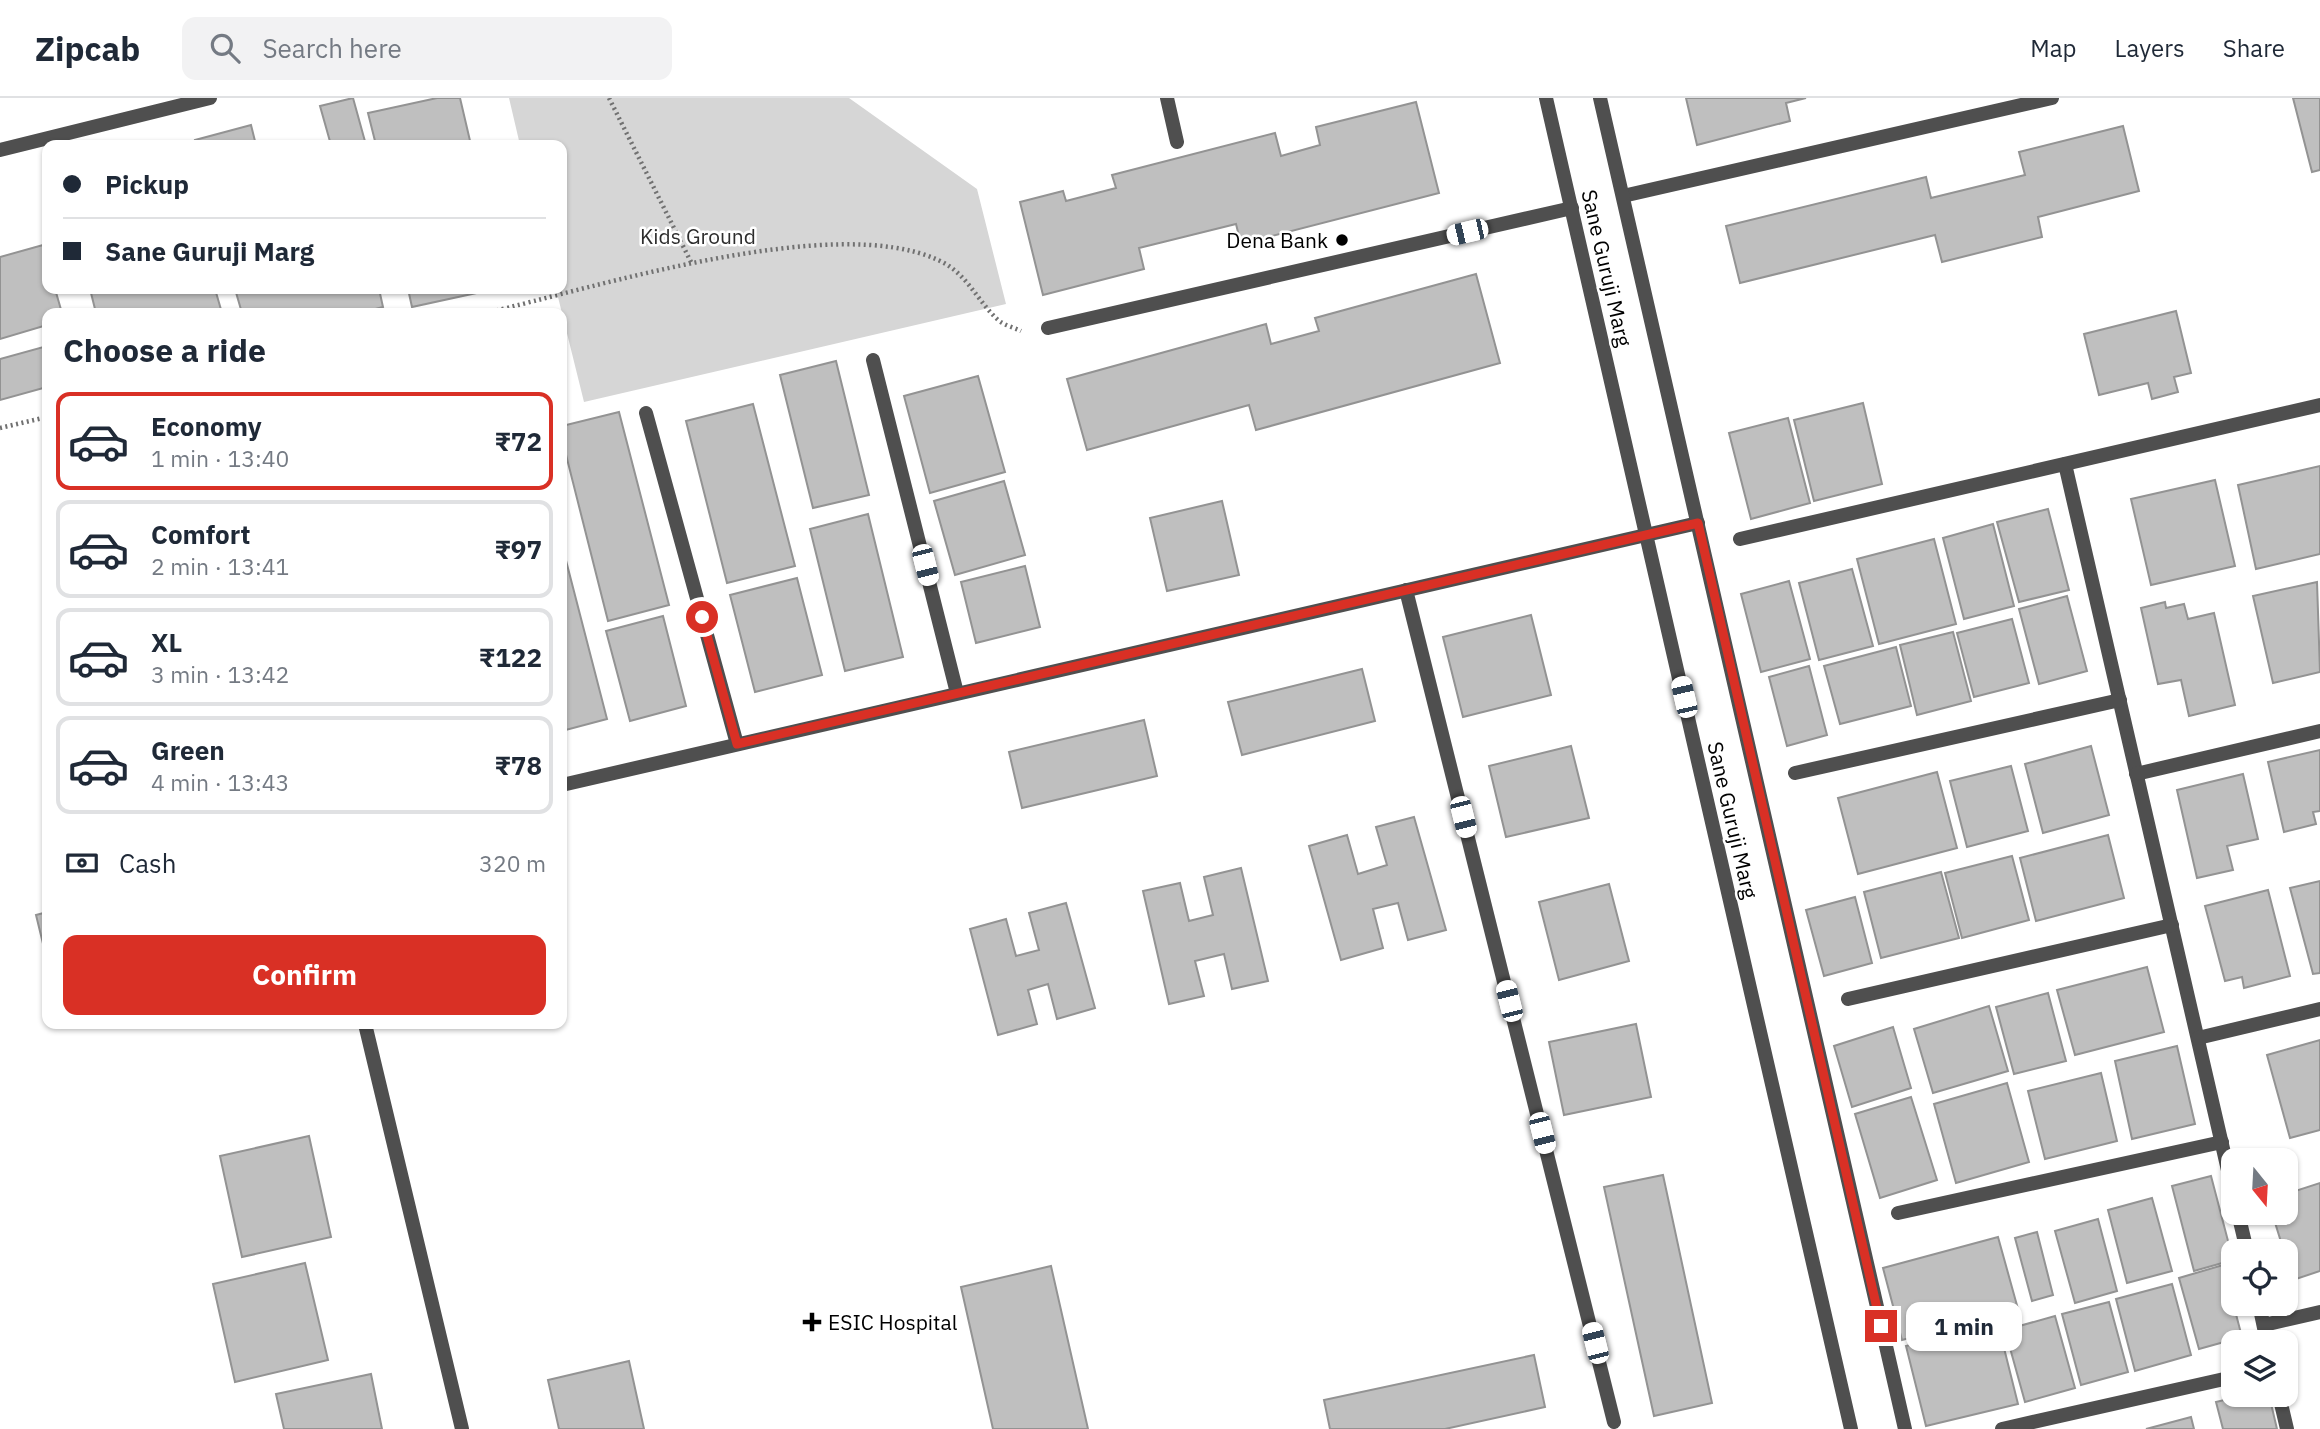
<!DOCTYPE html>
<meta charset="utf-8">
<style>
:root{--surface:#fff;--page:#f2f2f3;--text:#1f2937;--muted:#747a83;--line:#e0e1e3;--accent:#d93025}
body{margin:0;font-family:"IBM Plex Sans",sans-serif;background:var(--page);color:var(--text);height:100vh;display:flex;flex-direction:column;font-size:26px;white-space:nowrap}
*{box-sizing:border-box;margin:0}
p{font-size:23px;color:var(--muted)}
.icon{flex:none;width:38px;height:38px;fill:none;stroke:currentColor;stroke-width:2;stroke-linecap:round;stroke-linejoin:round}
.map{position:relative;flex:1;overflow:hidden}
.sheet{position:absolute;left:42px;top:210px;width:525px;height:721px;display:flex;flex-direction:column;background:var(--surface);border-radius:14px;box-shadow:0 2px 5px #0004}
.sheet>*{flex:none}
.top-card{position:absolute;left:42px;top:42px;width:525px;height:154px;border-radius:14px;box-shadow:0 2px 5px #0004;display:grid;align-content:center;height:154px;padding:0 21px;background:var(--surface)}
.needle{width:46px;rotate:162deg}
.tools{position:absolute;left:2221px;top:1050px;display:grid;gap:14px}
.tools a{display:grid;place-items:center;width:77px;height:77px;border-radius:14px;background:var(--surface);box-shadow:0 2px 5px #0004;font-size:35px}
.end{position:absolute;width:32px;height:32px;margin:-16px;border:9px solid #d93025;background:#fff;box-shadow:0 0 0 4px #fff}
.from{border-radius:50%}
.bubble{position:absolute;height:49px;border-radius:14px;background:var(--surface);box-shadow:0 2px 5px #0004;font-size:23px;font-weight:800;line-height:49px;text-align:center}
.car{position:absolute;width:21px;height:42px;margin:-21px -10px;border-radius:9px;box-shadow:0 0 5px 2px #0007;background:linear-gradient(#fff 24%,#345 0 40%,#fff 0 76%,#345 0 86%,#fff 0)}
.top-card b{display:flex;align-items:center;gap:24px;height:66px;font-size:26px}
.top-card b+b{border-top:2px solid var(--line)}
.top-card i{width:18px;height:18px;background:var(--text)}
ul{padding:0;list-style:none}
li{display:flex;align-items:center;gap:21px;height:98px;margin:0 14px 10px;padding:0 7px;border:4px solid var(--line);border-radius:14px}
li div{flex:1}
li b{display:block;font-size:26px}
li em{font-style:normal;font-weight:800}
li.selected{border-color:var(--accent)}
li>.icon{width:63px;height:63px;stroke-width:1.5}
h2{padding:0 21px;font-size:32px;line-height:84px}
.pay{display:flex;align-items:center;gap:18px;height:77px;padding:0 21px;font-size:26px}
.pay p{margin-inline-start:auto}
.button{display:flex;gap:14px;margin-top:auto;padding:14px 21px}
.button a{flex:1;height:80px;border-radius:14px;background:var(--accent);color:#fff;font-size:28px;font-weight:800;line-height:80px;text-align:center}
header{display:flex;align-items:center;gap:42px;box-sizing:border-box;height:98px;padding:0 35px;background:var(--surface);border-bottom:2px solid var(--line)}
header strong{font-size:33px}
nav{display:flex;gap:38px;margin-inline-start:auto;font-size:24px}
.search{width:490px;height:63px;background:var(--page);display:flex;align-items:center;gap:18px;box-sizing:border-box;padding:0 24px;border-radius:14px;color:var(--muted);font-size:26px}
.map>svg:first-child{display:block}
.green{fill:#d6d6d6}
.building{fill:#bfbfbf;stroke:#939393;stroke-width:2}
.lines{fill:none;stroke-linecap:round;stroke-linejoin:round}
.path{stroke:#717171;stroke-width:4.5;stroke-dasharray:2 3.5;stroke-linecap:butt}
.service{stroke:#4f4f4f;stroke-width:14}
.minor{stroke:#4f4f4f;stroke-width:14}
.tertiary{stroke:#4f4f4f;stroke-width:14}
.route{stroke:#d93025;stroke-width:9}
.poi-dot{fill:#000;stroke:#fff;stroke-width:2.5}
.labels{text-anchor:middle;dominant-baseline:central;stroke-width:5;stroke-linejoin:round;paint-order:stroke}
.park-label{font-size:21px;fill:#2d2d2d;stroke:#fff}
.poi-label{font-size:21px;fill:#000;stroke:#fff;text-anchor:end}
.street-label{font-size:21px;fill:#000;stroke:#fff}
</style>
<header>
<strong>Zipcab</strong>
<div class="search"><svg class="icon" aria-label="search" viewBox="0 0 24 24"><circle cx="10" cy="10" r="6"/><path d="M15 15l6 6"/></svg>Search here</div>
<nav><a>Map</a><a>Layers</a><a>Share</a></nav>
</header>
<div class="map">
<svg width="2320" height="1331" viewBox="0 0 2320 1331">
<rect width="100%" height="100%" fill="#fff"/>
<!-- green -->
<path class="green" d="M509 0H849L977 91 1006 206 584 304 556 191H562V47H520Z"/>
<!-- building -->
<g class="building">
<path d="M353 0 366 47H331L320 8Z"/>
<path d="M437 0H460L471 47H376L368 15Z"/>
<path d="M1686 0H1806L1786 5 1790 23 1697 47Z"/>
<path d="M2293 0H2320V72L2312 74Z"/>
<path d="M1416 4 1439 95 1241 146 1236 126 1139 150 1144 171 1043 197 1020 104 1063 93 1066 103 1116 90 1112 77 1275 35 1281 58 1320 47 1316 29Z"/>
<path d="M251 27 256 47H196L195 42Z"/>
<path d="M2123 28 2139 93 2038 119 2042 139 1942 164 1935 137 1740 185 1726 128 1926 79 1931 100 2025 77 2019 54Z"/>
<path d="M43 147 47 162V191H55L62 215H47V227L0 241V159Z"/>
<path d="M1476 176 1500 265 1256 332 1249 307 1087 352 1067 281 1266 226 1271 246 1319 233 1315 220Z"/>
<path d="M90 191H215L222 215H96Z"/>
<path d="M235 191H379L383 209 360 215H242Z"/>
<path d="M408 191H495L412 209Z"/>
<path d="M2176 213 2191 275 2174 279 2178 294 2152 301 2148 285 2099 297 2084 236Z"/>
<path d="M47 248V289L0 302V261Z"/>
<path d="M836 263 869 397 813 410 780 277Z"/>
<path d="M978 278 1005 374 930 395 904 298Z"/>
<path d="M1863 305 1882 386 1814 403 1794 322Z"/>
<path d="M753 306 795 468 727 485 686 323Z"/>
<path d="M619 314 669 507 608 523 562 341V328Z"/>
<path d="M1788 320 1810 405 1751 421 1729 335Z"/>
<path d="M2320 368V456L2256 471 2238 387Z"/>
<path d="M2215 382 2235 468 2151 487 2131 401Z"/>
<path d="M1004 383 1025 457 955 477 934 403Z"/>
<path d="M1222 403 1239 477 1167 493 1150 420Z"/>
<path d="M2048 411 2069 492 2019 504 1997 424Z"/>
<path d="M868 416 903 559 845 573 810 431Z"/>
<path d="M1993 426 2014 508 1964 521 1943 440Z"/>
<path d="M1934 441 1956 526 1879 546 1857 461Z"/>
<path d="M562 447 607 621 562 633Z"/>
<path d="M1025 468 1040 529 976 545 961 484Z"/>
<path d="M1852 471 1873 548 1819 562 1799 485Z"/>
<path d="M797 480 822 577 755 594 730 497Z"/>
<path d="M1789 483 1810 561 1761 574 1741 496Z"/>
<path d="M2317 484 2320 574 2273 585 2253 498Z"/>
<path d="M2067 498 2087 573 2039 586 2019 511Z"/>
<path d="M2165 504 2166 510 2184 506 2188 521 2214 515 2235 607 2189 618 2181 582 2158 586 2141 510Z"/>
<path d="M1531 517 1551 597 1463 619 1443 539Z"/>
<path d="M663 518 686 608 630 623 606 533Z"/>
<path d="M2012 521 2029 585 1974 599 1957 535Z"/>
<path d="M1953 534 1971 603 1917 617 1900 547Z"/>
<path d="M1896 549 1911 608 1840 626 1824 568Z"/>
<path d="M1809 568 1827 637 1787 648 1769 579Z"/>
<path d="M1362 571 1375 623 1242 657 1228 604Z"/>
<path d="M1144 622 1157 678 1022 710 1009 654Z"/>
<path d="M1571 648 1589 720 1506 739 1489 668Z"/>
<path d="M2091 648 2109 717 2043 735 2025 666Z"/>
<path d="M2320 652V713L2313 714 2316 726 2284 734 2268 664Z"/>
<path d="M2011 668 2028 733 1967 749 1950 683Z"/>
<path d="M1937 674 1957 750 1858 776 1838 700Z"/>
<path d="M2243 676 2258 741 2227 748 2233 772 2197 780 2177 692Z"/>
<path d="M1414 719 1446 832 1408 842 1398 805 1373 811 1383 850 1341 862 1309 748 1347 737 1358 776 1387 767 1376 729Z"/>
<path d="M2108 737 2124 800 2036 823 2020 760Z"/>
<path d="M2012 758 2029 822 1962 840 1945 775Z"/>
<path d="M1241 770 1268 883 1232 891 1224 856 1195 863 1204 898 1169 906 1143 793 1180 785 1189 823 1213 817 1204 779Z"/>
<path d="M1941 774 1959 840 1881 860 1864 794Z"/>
<path d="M2320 783V875L2313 876 2290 790Z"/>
<path d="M1609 786 1629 863 1559 882 1539 804Z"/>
<path d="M2268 792 2290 878 2244 890 2242 879 2225 883 2205 808Z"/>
<path d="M1855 799 1872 865 1824 878 1806 812Z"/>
<path d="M1066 805 1095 910 1057 921 1048 886 1028 892 1037 926 998 937 970 831 1006 821 1016 858 1039 852 1029 815Z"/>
<path d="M47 814V862L36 817Z"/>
<path d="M2147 869 2164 934 2075 957 2057 892Z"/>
<path d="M2048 895 2066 963 2014 976 1996 909Z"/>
<path d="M1989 908 2008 973 1933 995 1914 931Z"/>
<path d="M1636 926 1651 999 1564 1017 1549 944Z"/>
<path d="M1893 929 1911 990 1852 1009 1834 948Z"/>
<path d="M2320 942V1032L2290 1040 2267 957Z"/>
<path d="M2177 948 2195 1026 2132 1041 2115 963Z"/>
<path d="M2101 975 2117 1043 2045 1061 2028 993Z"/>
<path d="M2007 985 2029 1064 1956 1085 1934 1006Z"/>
<path d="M1911 999 1937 1082 1880 1100 1855 1016Z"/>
<path d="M309 1038 331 1139 242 1159 220 1058Z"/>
<path d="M1663 1077 1712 1305 1654 1318 1604 1089Z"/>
<path d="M2211 1078 2233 1162 2194 1173 2172 1088Z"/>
<path d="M2320 1085V1173L2293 1182 2272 1115H2286V1096Z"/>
<path d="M2152 1100 2172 1173 2127 1185 2108 1112Z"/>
<path d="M2098 1121 2117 1193 2075 1205 2055 1133Z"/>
<path d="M2037 1134 2053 1197 2032 1203 2015 1140Z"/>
<path d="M1998 1139 2018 1211 1902 1242 1883 1170Z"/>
<path d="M305 1165 328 1262 235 1284 213 1186Z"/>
<path d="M2223 1167 2242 1239 2199 1251 2179 1180Z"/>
<path d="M1051 1168 1088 1331H993L961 1189Z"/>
<path d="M2172 1186 2191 1257 2135 1273 2116 1201Z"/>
<path d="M2109 1204 2128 1274 2081 1287 2062 1216Z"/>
<path d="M2055 1218 2075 1290 2025 1304 2005 1232Z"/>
<path d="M1998 1226 2018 1306 1926 1328 1906 1248Z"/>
<path d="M1534 1257 1545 1309 1445 1331H1330L1324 1302Z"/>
<path d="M629 1263 644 1331H559L548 1282Z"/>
<path d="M371 1276 382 1331H284L276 1296Z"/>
<path d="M2245 1297H2269L2277 1331H2223L2216 1304Z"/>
<path d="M2191 1319 2194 1331H2146Z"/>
</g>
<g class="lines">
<!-- path -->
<g class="path">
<path d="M609 0 692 166"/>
<path d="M486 215C597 189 834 114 938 162 966 174 976 201 997 221 1003 227 1013 229 1021 233"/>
<path d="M0 330 47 319"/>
</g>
<!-- service -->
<g class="service">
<path d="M1623 98 2052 0"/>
<path d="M1048 230 1572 110"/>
<path d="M1406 492 1614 1324"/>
</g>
<!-- minor -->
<g class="minor">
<path d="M1167 0 1177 44"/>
<path d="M0 52 210 0"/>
<path d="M873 262 957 595"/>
<path d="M646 315 737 646"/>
<path d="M2065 366 2233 1094"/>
<path d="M1740 441 2320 307"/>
<path d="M1795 675 2120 602"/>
<path d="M2136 676 2320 633"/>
<path d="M562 687 1698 425"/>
<path d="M1848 901 2172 827"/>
<path d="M365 926 462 1331"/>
<path d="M2198 940 2320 911"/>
<path d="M1898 1115 2222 1044"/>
<path d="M2238 1115 2247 1153"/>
<path d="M2259 1206 2267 1244"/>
<path d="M2264 1227 2320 1214"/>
<path d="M2279 1297 2287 1331"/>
<path d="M2002 1331 2233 1279"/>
</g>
<!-- tertiary -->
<g class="tertiary">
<path d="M1546 0 1851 1331"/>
<path d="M1600 0 1905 1331"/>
</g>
</g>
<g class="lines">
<!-- route -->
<path class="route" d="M702 519 737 646 1698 425 1881 1228"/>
</g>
<!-- markers -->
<g class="poi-dot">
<circle cx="1342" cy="142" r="7"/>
<path d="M808.5 1213.5h7v7h7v7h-7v7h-7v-7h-7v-7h7z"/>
</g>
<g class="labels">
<!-- park labels -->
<g class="park-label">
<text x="698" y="138">Kids Ground</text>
</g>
<!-- poi labels -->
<g class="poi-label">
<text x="1328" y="142">Dena Bank</text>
<text x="828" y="1224" text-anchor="start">ESIC Hospital</text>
</g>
<!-- street labels -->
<g class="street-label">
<text transform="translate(1607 170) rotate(77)">Sane Guruji Marg</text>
<text transform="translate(1733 722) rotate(77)">Sane Guruji Marg</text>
</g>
</g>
</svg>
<div class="tools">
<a><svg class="needle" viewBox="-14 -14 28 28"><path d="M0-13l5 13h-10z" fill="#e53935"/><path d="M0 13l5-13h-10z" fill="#747a83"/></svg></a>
<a><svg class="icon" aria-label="locate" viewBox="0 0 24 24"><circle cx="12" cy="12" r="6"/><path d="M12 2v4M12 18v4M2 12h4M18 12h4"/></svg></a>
<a><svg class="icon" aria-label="layers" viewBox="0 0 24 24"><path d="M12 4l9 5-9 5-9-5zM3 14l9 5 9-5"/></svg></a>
</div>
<i class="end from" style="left:702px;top:519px"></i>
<i class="end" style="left:1881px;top:1228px"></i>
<div class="bubble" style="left:1906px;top:1204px;width:116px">1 min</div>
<i class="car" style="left:1467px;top:134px;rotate:257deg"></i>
<i class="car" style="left:925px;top:467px;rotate:166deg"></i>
<i class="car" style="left:1684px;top:599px;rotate:347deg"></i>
<i class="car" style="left:1463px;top:719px;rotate:166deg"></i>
<i class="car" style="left:1509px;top:903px;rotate:346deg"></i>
<i class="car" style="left:1542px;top:1035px;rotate:166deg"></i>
<i class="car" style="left:1595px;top:1245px;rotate:346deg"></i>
<div class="top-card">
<b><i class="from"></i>Pickup</b>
<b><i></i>Sane Guruji Marg</b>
</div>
<section class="sheet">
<h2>Choose a ride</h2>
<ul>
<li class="selected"><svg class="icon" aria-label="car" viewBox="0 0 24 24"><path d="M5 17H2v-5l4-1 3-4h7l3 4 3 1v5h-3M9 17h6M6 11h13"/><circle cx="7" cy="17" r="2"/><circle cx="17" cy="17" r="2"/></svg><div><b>Economy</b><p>1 min · 13:40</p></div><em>₹72</em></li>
<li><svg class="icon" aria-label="car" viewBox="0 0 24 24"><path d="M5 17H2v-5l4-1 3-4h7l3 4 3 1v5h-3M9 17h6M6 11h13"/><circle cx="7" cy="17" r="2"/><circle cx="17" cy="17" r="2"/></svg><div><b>Comfort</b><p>2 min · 13:41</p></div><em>₹97</em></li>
<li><svg class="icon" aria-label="car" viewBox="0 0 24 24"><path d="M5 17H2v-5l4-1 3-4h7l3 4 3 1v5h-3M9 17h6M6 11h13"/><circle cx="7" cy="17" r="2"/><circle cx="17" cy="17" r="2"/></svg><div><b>XL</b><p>3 min · 13:42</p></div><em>₹122</em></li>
<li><svg class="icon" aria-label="car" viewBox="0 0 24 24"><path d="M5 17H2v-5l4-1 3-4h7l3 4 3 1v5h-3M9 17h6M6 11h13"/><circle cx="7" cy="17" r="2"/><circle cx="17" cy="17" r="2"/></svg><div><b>Green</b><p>4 min · 13:43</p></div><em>₹78</em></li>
</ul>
<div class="pay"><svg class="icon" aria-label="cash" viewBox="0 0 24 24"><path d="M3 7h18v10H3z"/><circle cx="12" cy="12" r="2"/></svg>Cash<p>320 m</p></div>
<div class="button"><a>Confirm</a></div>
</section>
</div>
